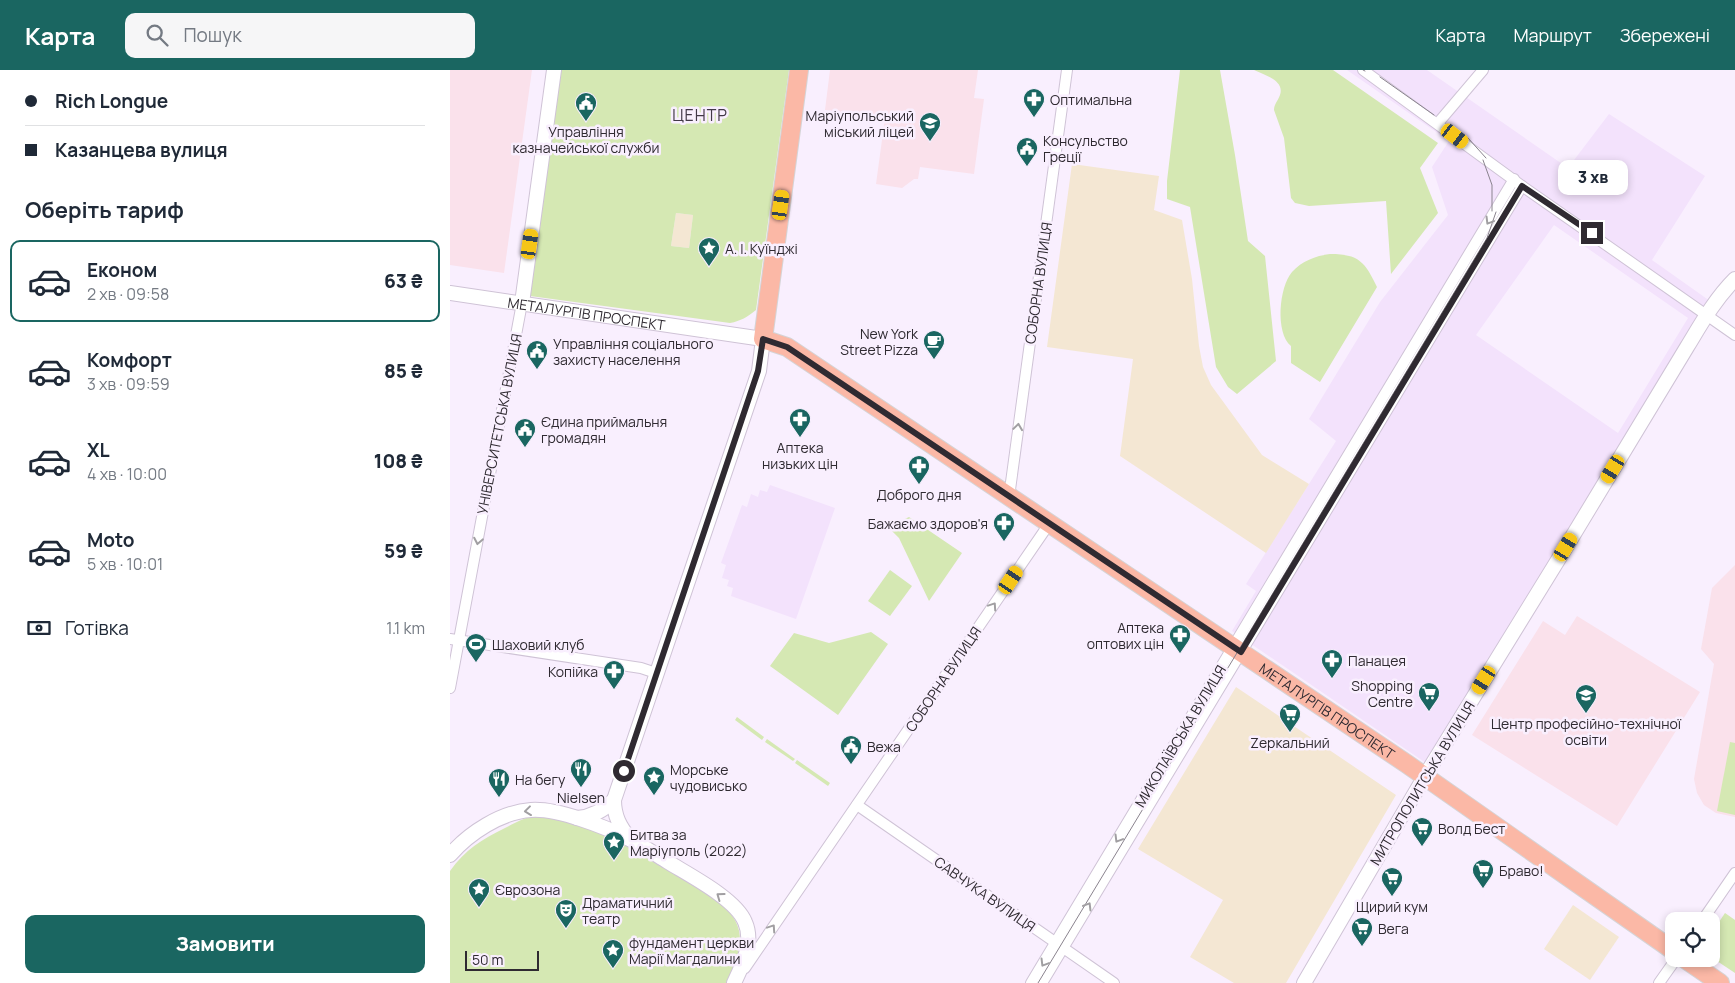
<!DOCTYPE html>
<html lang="uk">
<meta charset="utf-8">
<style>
:root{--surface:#fff;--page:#f6f6f7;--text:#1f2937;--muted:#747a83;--line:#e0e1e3;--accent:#1a6661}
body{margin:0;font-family:Manrope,sans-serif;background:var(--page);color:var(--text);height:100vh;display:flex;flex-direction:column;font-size:19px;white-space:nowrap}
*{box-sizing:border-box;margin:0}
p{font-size:16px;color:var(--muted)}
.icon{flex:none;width:28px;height:28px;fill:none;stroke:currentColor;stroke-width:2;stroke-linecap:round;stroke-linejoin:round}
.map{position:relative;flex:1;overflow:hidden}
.drawer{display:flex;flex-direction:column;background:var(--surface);width:450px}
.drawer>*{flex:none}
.guide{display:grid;align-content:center;height:110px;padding:0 25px;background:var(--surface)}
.tools{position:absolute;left:1215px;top:842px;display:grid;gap:10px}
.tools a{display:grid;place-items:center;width:55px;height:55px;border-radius:10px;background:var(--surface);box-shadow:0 2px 8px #0003;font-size:25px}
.scale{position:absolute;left:15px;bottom:12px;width:74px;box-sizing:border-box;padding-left:5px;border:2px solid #2f2a31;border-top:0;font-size:14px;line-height:18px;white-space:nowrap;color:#2f2a31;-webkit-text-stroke:4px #f9effe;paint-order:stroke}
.end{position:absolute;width:22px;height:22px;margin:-11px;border:6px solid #2f2a31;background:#fff;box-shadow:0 0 0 2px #fff}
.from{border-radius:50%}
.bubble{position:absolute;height:35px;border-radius:10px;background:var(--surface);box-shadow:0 2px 8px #0003;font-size:16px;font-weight:800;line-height:35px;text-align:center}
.car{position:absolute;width:15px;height:30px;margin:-15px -8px;border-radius:6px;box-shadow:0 0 4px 1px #0007;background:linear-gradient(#f5c518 24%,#345 0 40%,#f5c518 0 76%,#345 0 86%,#f5c518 0)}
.guide b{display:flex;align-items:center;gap:18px;height:48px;font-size:19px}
.guide b+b{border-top:1px solid var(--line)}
.guide i{width:12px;height:12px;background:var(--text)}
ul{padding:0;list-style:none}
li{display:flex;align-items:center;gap:15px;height:82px;margin:0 10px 8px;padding:0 15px;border:2px solid transparent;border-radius:10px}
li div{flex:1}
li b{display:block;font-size:19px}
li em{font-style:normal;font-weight:800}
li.selected{border-color:var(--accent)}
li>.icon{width:45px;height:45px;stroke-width:1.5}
h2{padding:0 25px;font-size:22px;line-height:60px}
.pay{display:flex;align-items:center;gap:12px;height:55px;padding:0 25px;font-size:19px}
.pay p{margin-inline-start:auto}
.action{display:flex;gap:10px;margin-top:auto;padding:10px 25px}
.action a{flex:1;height:58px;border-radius:10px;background:var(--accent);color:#fff;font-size:20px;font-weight:800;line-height:58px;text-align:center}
header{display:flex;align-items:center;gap:30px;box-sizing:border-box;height:70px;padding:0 25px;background:var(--accent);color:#fff}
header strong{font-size:24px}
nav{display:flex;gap:28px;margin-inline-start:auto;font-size:18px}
.search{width:350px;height:45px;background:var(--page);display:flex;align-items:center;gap:12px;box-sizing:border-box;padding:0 18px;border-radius:10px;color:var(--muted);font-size:19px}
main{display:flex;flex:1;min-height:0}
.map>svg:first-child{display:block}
.built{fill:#f3e2fc;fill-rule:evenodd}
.industrial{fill:#f4e7d3}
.education{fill:#fae1eb}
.green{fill:#d5e8b3;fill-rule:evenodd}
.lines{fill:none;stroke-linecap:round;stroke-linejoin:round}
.street-casing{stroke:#cfc3d6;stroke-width:12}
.secondary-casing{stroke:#cfc3d6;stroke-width:16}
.highway-casing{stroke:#d5d4d6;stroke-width:20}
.street{stroke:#fff;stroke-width:10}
.secondary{stroke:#fff;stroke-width:14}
.highway{stroke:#fbb8a6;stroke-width:18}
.tram{stroke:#8a838e;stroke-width:1}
.oneway{stroke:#a19fa2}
.route{stroke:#2f2a31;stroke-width:6}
.labels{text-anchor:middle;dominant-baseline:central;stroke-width:5;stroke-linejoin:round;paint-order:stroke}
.poi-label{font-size:14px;fill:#2f2a31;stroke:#f9effe;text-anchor:start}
.street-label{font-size:14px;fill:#2f2a31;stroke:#f9effe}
.quarter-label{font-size:16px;letter-spacing:1px;fill:#423847;stroke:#f9effe}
</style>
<header>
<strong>Карта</strong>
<div class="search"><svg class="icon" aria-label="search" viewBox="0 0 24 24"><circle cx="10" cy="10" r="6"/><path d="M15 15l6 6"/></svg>Пошук</div>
<nav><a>Карта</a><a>Маршрут</a><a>Збережені</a></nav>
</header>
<main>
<section class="drawer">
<div class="guide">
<b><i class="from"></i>Rich Longue</b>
<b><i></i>Казанцева вулиця</b>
</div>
<h2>Оберіть тариф</h2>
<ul>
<li class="selected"><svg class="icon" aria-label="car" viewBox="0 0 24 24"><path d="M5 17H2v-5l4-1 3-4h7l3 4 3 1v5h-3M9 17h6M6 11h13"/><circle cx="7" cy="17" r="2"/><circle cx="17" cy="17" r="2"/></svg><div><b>Економ</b><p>2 хв · 09:58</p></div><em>63 ₴</em></li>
<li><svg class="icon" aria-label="car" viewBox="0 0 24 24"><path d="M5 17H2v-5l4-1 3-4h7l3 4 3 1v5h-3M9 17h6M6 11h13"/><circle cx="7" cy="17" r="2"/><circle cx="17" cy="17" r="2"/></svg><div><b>Комфорт</b><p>3 хв · 09:59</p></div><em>85 ₴</em></li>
<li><svg class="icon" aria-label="car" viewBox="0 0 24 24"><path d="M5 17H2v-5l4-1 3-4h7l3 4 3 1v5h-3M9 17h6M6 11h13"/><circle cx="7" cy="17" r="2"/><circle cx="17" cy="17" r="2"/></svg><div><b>XL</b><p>4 хв · 10:00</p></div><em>108 ₴</em></li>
<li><svg class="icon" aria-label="car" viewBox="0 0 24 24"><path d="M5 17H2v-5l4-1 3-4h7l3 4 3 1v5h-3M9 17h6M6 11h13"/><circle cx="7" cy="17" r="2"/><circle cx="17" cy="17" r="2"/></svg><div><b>Moto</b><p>5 хв · 10:01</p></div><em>59 ₴</em></li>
</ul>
<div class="pay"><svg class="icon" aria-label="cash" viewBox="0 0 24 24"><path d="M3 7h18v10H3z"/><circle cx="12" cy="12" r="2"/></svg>Готівка<p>1.1 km</p></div>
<div class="action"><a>Замовити</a></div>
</section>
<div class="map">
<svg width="1285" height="913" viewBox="0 0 1285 913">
<rect width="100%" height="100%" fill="#f9effe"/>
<!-- built -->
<g class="built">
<path d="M897 0H977L1118 98 1159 44 1255 106 1202 190 1260 231 976 693 782 561 806 521 796 514 886 371 859 349 930 232 998 145 982 97 999 71ZM1104 155 1238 248 1168 363 1026 265Z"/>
<path d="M320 415 385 438 346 549 281 526 283 518 277 516 279 510 272 508 276 495 271 493 292 435 297 437 301 424 308 427 310 420 317 422Z"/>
</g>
<!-- industrial -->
<g class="industrial">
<path d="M622 94 709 106 704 140 732 150 742 209 749 276 753 297 761 315 812 385 859 414 816 483 670 386 683 289 597 277Z"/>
<path d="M226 143 243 145 239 178 221 176Z"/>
<path d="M786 617 946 725 836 913H784L740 887 773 830 688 779Z"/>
<path d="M1123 835 1169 867 1140 910 1094 879Z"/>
</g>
<!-- education -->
<g class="education">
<path d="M0 0H82L54 203 0 195Z"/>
<path d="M380 0H528L524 28 534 29 524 104 470 97 468 109H464L452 118 426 114 435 48 375 40Z"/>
<path d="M1285 495V747L1266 743 1254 735 1247 723 1244 709 1264 594 1251 579 1262 518Z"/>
<path d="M1127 546 1250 622 1167 756 1022 665 1093 551 1115 565Z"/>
</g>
<!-- green -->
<g class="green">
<path d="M111 0H339L306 240C297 247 291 251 280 253L80 226ZM226 143 243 145 239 178 221 176Z"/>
<path d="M730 0H770L785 85 798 171 815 186 826 291 787 324 778 317 766 297 740 137 717 129V111Z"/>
<path d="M804 0H883L988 73 970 98 988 143 941 204 936 131 859 136 845 133 841 128 834 68 824 40C824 34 828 31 830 25 835 10 814 5 804 0Z"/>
<path d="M880 184C909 184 915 192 927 217L870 312 841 293V276C825 263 829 217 842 202 852 191 865 186 880 184Z"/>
<path d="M459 447 512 483 479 531 449 468 438 457Z"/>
<path d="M440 500 462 516 440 546 418 531Z"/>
<path d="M421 562 438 574 388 645 320 596 344 563 379 573Z"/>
<path d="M287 647 314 667 312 670 285 650Z"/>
<path d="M317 669 345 689 343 691 315 672Z"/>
<path d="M1280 672 1285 673V745L1267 741Z"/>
<path d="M347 690 380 713 378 716 345 693Z"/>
<path d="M84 746C98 746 112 751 125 755 166 767 195 785 231 806 249 817 276 831 286 852 296 873 285 894 276 913H0V801C15 780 32 769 55 758 65 753 73 748 84 746Z"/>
<path d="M1275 843 1285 850V903L1261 887V864Z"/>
</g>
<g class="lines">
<!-- street casing -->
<g class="street-casing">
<g id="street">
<path d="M913 0 1072 116 1285 265"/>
<path d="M988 53 1033 0"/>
<path d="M559 427 617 0"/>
<path d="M0 569 191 598 206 603"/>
<path d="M0 618 72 233"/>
<path d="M407 735 664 913"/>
<path d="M1252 851 1285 803"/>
<path d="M295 898 599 454"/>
<path d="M581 913 1064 109"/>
<path d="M592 913 1072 116"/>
<path d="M1209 913 1226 889"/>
</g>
</g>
<!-- secondary casing -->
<g class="secondary-casing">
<g id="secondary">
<path id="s1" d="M0 223 313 269 309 301 164 730C164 746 170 757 180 769"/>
<path d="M72 233 104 0"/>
<path d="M127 748C142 747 153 741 164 730"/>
<path d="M0 785C19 763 51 742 81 740 107 738 156 757 179 769 192 775 205 784 218 792 239 805 286 829 295 852 304 872 293 894 284 913"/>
<path d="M854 913 975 706 1116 477 1237 277C1251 254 1265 229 1285 209"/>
</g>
</g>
<!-- highway casing -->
<g class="highway-casing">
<g id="highway">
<path id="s2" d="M349 0 313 269 337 277 957 694 1224 881"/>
<path d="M1235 889 1270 913"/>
</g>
</g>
<!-- street -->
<use href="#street" class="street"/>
<!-- secondary -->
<use href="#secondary" class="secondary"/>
<!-- highway -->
<use href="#highway" class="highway"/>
<!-- tram -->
<g class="tram">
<path d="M913 0 915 1"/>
<path d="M930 7 984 45"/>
<path d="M998 54 1018 68 1036 88"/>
<path d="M1033 90 1042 115V141"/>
<path d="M588 913 1037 168 1046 142"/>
</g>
</g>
<!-- one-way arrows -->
<defs><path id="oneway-chevron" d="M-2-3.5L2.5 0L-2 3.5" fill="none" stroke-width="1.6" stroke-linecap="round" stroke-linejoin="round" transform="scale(1.25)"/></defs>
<g class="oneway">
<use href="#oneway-chevron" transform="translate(1039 151) rotate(121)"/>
<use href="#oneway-chevron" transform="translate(568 357) rotate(-82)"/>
<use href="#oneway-chevron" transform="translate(28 471) rotate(101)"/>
<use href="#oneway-chevron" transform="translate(543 536) rotate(-56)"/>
<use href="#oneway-chevron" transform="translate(78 741) rotate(173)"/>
<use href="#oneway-chevron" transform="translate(668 769) rotate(121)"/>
<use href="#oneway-chevron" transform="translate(270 826) rotate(-144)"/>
<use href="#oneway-chevron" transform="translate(638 836) rotate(-59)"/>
<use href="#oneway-chevron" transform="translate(322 858) rotate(-56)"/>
<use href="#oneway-chevron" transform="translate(594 893) rotate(121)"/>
</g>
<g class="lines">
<!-- route -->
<path class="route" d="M174 701 308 301 313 269 337 277 791 582 1072 116 1142 163"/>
</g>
<!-- icons -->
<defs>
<g id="pharmacy-pin" transform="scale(1.125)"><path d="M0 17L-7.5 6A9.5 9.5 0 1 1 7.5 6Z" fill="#1a6661" stroke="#f9effe"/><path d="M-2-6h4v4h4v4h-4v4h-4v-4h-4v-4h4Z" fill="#fff"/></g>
<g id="civic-pin" transform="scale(1.125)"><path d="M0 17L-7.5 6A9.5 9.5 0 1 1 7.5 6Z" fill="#1a6661" stroke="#f9effe"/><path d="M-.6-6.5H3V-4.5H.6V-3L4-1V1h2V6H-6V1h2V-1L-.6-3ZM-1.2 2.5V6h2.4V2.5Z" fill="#fff"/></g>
<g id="school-pin" transform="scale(1.125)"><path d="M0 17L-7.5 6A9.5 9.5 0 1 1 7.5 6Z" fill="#1a6661" stroke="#f9effe"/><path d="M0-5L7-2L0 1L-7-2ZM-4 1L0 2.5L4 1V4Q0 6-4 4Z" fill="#fff"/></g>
<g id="sight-pin" transform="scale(1.125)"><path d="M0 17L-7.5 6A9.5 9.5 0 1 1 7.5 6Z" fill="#1a6661" stroke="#f9effe"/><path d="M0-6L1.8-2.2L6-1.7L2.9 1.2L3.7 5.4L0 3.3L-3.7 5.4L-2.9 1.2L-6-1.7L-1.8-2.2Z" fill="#fff"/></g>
<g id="cafe-pin" transform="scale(1.125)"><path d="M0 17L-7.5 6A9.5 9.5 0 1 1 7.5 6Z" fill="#1a6661" stroke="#f9effe"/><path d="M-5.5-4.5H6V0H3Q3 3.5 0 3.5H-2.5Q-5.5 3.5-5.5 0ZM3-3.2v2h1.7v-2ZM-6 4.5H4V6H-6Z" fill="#fff"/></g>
<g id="stadium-pin" transform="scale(1.125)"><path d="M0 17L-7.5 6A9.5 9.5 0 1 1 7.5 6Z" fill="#1a6661" stroke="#f9effe"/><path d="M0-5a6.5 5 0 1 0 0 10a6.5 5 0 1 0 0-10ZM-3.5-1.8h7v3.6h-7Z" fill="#fff"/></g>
<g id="supermarket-pin" transform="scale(1.125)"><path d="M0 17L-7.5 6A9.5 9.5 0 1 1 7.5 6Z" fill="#1a6661" stroke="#f9effe"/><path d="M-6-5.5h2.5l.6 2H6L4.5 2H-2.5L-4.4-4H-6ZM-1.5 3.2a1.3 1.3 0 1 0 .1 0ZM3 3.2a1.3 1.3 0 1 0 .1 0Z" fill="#fff"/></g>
<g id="university-pin" transform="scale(1.125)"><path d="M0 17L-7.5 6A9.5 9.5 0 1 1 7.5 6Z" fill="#1a6661" stroke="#f9effe"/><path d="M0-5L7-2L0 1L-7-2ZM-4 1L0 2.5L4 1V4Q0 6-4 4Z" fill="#fff"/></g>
<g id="restaurant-pin" transform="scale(1.125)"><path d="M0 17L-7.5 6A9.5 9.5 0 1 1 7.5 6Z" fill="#1a6661" stroke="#f9effe"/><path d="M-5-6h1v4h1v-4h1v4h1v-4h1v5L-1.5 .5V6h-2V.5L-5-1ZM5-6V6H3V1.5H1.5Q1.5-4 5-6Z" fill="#fff"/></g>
<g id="theatre-pin" transform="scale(1.125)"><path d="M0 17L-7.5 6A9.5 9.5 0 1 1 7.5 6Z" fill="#1a6661" stroke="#f9effe"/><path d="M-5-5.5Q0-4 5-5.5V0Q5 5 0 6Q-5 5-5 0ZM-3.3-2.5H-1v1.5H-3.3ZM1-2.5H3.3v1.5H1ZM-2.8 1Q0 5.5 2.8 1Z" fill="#fff"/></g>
</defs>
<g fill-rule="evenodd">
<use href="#pharmacy-pin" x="584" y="29"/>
<use href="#civic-pin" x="136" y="33"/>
<use href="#school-pin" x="480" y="53"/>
<use href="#civic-pin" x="577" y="78"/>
<use href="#sight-pin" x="259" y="178"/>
<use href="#cafe-pin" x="484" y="271"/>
<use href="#civic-pin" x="87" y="281"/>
<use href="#pharmacy-pin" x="350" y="349"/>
<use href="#civic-pin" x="75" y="359"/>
<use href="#pharmacy-pin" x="469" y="396"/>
<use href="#pharmacy-pin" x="554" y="453"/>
<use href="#pharmacy-pin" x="730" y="565"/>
<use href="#stadium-pin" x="26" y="574"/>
<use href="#pharmacy-pin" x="882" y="590"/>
<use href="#pharmacy-pin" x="164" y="601"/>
<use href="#supermarket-pin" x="979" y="623"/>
<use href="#university-pin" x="1136" y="625"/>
<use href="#supermarket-pin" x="840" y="644"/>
<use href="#civic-pin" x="401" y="676"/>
<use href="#restaurant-pin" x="131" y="699"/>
<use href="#sight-pin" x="204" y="707"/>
<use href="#restaurant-pin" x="49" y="709"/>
<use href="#supermarket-pin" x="972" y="758"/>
<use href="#sight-pin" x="164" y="772"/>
<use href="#supermarket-pin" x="1033" y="800"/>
<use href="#supermarket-pin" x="942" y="808"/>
<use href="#sight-pin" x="29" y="819"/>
<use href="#theatre-pin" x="116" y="840"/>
<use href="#supermarket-pin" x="912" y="858"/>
<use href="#sight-pin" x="163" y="880"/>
</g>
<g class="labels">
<!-- poi labels -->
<g class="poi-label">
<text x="600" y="29">Оптимальна</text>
<text x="464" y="45" text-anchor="end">Маріупольський<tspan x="464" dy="16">міський ліцей</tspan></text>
<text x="136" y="61" text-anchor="middle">Управління<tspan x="136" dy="16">казначейської служби</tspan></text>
<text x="593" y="70">Консульство<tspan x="593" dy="16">Греції</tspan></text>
<text x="275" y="178">А. І. Куїнджі</text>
<text x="468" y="263" text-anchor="end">New York<tspan x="468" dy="16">Street Pizza</tspan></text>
<text x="103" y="273">Управління соціального<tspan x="103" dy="16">захисту населення</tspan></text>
<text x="91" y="351">Єдина приймальня<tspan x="91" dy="16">громадян</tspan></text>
<text x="350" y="377" text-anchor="middle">Аптека<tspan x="350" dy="16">низьких цін</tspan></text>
<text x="469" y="424" text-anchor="middle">Доброго дня</text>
<text x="538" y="453" text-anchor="end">Бажаємо здоров'я</text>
<text x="714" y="557" text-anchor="end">Аптека<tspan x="714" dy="16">оптових цін</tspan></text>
<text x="42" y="574">Шаховий клуб</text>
<text x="898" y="590">Панацея</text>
<text x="148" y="601" text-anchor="end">Копійка</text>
<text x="963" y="615" text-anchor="end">Shopping<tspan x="963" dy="16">Centre</tspan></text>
<text x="1136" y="653" text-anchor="middle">Центр професійно-технічної<tspan x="1136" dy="16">освіти</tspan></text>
<text x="840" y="672" text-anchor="middle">Zеркальний</text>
<text x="417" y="676">Вежа</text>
<text x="220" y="699">Морське<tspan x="220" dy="16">чудовисько</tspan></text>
<text x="65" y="709">На бегу</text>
<text x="131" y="727" text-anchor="middle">Nielsen</text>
<text x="988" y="758">Волд Бест</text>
<text x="180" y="764">Битва за<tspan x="180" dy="16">Маріуполь (2022)</tspan></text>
<text x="1049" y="800">Браво!</text>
<text x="45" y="819">Єврозона</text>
<text x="132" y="832">Драматичний<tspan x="132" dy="16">театр</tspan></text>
<text x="942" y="836" text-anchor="middle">Щирий кум</text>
<text x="928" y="858">Вега</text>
<text x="179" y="872">фундамент церкви<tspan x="179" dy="16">Марії Магдалини</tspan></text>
</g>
<!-- street labels -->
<g class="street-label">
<text transform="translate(588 213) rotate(-82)">СОБОРНА ВУЛИЦЯ</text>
<text stroke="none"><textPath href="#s1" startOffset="138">МЕТАЛУРГІВ ПРОСПЕКТ</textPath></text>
<text transform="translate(49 354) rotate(-79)">УНІВЕРСИТЕТСЬКА ВУЛИЦЯ</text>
<text transform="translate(493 609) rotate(-56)">СОБОРНА ВУЛИЦЯ</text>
<text stroke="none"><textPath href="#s2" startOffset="948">МЕТАЛУРГІВ ПРОСПЕКТ</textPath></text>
<text transform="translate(730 666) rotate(-59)">МИКОЛАЇВСЬКА ВУЛИЦЯ</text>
<text transform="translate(972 713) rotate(-59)">МИТРОПОЛИТСЬКА ВУЛИЦЯ</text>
<text transform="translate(535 824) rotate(35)">САВЧУКА ВУЛИЦЯ</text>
</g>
<!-- quarter labels -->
<g class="quarter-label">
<text x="250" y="45">ЦЕНТР</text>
</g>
</g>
</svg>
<div class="tools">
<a><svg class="icon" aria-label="locate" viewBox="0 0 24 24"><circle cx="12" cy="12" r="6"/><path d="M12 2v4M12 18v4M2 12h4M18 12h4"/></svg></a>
</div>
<div class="scale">50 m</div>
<i class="end from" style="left:174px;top:701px"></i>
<i class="end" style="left:1142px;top:163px"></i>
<div class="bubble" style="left:1108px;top:90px;width:70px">3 хв</div>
<i class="car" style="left:1005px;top:66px;rotate:127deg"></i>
<i class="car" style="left:331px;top:135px;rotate:8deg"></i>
<i class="car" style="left:80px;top:174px;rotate:8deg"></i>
<i class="car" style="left:1163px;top:399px;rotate:211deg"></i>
<i class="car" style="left:1116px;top:477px;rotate:31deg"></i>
<i class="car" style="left:561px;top:510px;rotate:34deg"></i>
<i class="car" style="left:1034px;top:610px;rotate:212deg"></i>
</div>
</main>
